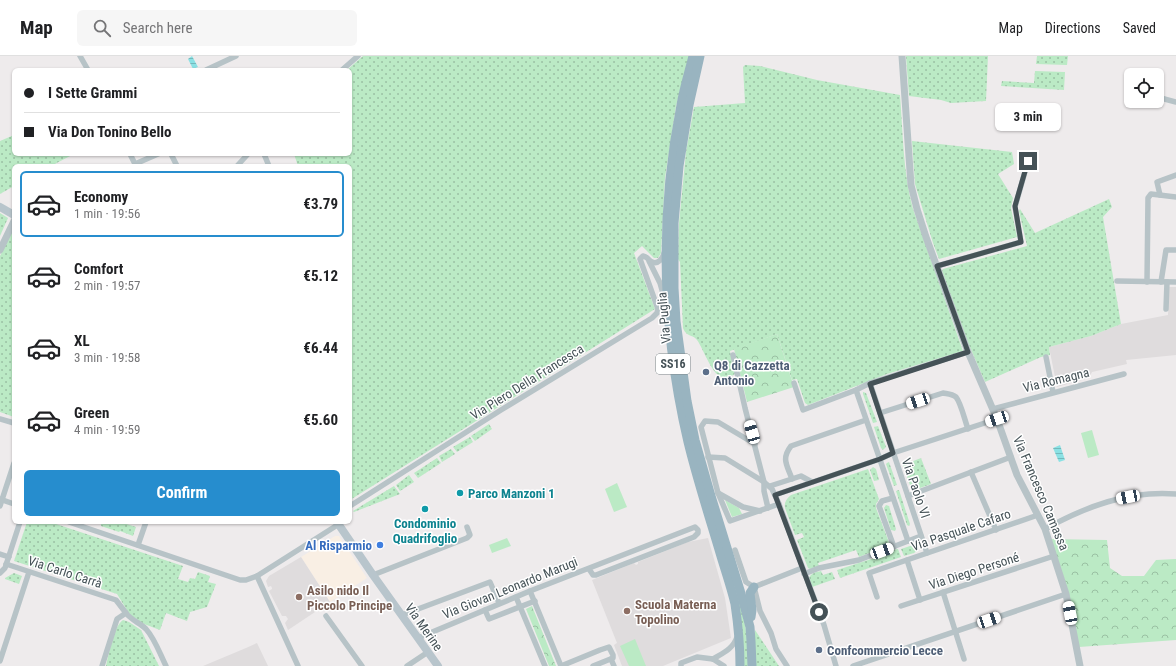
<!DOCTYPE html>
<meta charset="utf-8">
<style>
:root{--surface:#fff;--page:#f6f6f6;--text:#202124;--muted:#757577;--line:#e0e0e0;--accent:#268dce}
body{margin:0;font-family:"Roboto Condensed",sans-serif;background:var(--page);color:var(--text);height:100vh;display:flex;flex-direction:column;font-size:15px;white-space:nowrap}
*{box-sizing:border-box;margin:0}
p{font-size:13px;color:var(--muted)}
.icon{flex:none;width:22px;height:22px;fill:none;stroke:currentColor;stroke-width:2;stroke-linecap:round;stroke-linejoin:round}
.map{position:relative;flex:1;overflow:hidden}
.panel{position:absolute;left:12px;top:108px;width:340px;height:360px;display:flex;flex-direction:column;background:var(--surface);border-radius:6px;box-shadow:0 1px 3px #0004}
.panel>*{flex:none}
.banner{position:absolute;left:12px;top:12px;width:340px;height:88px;border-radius:6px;box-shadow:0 1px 3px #0004;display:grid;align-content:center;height:88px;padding:0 12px;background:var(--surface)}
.buttons{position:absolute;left:1124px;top:12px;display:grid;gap:8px}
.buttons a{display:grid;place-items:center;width:40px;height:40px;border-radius:6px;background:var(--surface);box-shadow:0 1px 3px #0004;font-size:20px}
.end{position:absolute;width:18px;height:18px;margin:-9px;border:5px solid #455257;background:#fff;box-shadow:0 0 0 2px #fff}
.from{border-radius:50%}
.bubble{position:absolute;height:28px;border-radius:6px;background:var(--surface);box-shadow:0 1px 3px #0004;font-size:13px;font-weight:700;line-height:28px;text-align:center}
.car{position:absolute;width:12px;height:24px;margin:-12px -6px;border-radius:5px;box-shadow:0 0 3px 1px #0007;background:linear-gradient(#fff 24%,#345 0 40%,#fff 0 76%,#345 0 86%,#fff 0)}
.banner b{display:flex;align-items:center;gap:14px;height:38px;font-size:15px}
.banner b+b{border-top:1px solid var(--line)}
.banner i{width:10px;height:10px;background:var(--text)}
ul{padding:7px 0 0;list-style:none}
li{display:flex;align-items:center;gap:12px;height:66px;margin:0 8px 6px;padding:0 4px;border:2px solid transparent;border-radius:6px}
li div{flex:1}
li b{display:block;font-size:15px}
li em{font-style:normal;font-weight:700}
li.current{border-color:var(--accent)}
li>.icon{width:36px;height:36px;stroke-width:1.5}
.primary-button{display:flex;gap:8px;margin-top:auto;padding:8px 12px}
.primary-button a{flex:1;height:46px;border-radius:6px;background:var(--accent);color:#fff;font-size:16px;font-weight:700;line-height:46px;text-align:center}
header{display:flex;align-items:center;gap:24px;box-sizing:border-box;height:56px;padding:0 20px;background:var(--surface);border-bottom:1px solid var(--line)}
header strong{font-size:19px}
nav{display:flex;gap:22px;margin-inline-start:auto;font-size:14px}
.search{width:280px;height:36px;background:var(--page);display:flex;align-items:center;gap:10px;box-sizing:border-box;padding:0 14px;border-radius:6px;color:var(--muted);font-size:15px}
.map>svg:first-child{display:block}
.commercial{fill:#f9efe4}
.education{fill:#dfdcdd}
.grass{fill:url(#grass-dots)}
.forest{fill:url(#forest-crowns)}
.pitch{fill:#bbeac5}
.water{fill:url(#water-rules)}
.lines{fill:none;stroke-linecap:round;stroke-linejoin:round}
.minor{stroke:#b7c3c7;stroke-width:5.5}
.tertiary{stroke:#b7c3c7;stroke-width:7}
.secondary{stroke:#b8c5cc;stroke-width:8}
.trunk{stroke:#99b4c0;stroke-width:9}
.route{stroke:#455257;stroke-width:5}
.service-dot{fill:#5c6f8a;stroke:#fff;stroke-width:1.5}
.culture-dot{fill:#0f9aa8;stroke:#fff;stroke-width:1.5}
.shop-dot{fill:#3f7fe0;stroke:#fff;stroke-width:1.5}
.education-dot{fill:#8d6e63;stroke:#fff;stroke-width:1.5}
.labels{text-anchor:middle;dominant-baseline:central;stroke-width:3;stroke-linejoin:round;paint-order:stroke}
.shield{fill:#fff;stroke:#7d8689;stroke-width:1}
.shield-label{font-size:12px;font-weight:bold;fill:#455257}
.street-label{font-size:13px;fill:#455257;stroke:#fff}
.service-label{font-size:13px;font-weight:bold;fill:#4e5e75;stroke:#fff;text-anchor:start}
.culture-label{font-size:13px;font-weight:bold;fill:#0d838f;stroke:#fff;text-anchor:start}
.shop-label{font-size:13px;font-weight:bold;fill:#366cbe;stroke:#fff;text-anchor:end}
.education-label{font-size:13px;font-weight:bold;fill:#785e54;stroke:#fff;text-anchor:start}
</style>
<header>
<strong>Map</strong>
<div class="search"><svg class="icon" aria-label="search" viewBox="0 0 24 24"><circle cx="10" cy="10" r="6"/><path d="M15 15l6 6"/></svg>Search here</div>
<nav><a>Map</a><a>Directions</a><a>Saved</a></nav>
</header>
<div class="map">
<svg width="1176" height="610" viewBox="0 0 1176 610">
<defs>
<pattern id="grass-dots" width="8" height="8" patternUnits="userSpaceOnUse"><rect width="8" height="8" fill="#bbeac5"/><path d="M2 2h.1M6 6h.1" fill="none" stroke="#9ac0a3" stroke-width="1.8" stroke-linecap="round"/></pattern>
<pattern id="forest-crowns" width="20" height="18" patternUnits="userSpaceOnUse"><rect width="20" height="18" fill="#bbeac5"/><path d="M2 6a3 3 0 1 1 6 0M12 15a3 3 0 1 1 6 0" fill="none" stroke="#9ac0a3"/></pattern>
<pattern id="water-rules" width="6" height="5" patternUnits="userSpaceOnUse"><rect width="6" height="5" fill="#8be1e4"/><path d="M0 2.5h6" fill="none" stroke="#73b9bc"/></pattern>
</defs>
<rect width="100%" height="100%" fill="#eeebec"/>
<!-- commercial -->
<path class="commercial" d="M335 480H339L367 522 330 546 301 501Z"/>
<!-- education -->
<g class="education">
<path d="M1169 231H1176V299L1126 304 1127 308 1092 316 1089 322 1057 331 1049 291 1091 280 1121 268 1168 259Z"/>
<path d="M708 482 725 542 731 582 663 610H622L614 589 617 587 592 524 634 507 636 509 638 508V506L688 486Z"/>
<path d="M301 501 330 546 288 574 285 567 288 563 286 560H282L269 535 272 533V532L271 530 268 531 266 525 269 520Z"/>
<path d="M257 587 268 610H203L246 592Z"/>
</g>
<!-- grass -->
<g class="grass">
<path d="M363 0H689L676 50 665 122 661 197 658 202H654L642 190 634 197 655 253 350 444V110H298L294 98H350V14H347Z"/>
<path d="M906 0H988L986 45 951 47 941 44 909 40Z"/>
<path d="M1037 0H1068L1067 9 1036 8Z"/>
<path d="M745 9 760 10 817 24 900 39C903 77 903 117 913 153L963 295 887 318 808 349 805 347 797 323 792 324 777 278 730 295 735 318C733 319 729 322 726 322 713 324 704 293 697 284 693 278 687 282 683 272L680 206 678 203 679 167 686 96 694 51 745 47 743 11Z"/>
<path d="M1035 15 1065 16 1064 34 1001 30 1002 25 1034 27Z"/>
<path d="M14 79V98H71L72 99 51 110H14V130L0 138V85Z"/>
<path d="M912 85 1012 96 1014 108 998 118 1013 142 1011 152 1017 181 939 203 933 187 915 128Z"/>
<path d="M1109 143 1112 151 1103 161 1121 268 1091 280 1049 291 1050 299 1041 301 985 326 969 289 942 215 943 213 1027 190 1019 155 1020 153 1035 177Z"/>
<path d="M0 157 8 162 0 180Z"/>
<path d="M14 174V361L0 356V200L10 178Z"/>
<path d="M863 336 866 337 877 366 873 367 863 338Z"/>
<path d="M489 368 492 373 475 385 471 380Z"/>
<path d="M878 370 886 391 883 394 881 392 874 371Z"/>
<path d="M470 381 473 386 457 396 453 391Z"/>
<path d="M451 393 455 398 442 406 439 400Z"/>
<path d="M437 402 441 407 418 422 414 417Z"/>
<path d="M921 402 931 428 912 435 903 409Z"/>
<path d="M889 406 897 429 894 430 886 408 887 407Z"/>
<path d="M873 411 876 413 879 424 874 425 870 414Z"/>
<path d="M868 413 879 443 876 448V452L890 489 859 501 856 494 818 507 819 510 810 513 808 512 797 484 804 481 802 477 795 479 785 452C784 447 786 443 791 439Z"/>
<path d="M409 419 414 426 400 435 396 429Z"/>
<path d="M394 430 400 438 354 456 353 455Z"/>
<path d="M899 434 910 468 909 470 907 469 896 435Z"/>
<path d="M886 449 889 450 896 473 895 475 891 474 884 452Z"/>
<path d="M27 466H50L183 510 178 523 188 526 190 522 195 523 198 516 210 520 208 526 216 528 207 551 190 556 187 565 166 557 160 574 144 568 130 559 117 538 14 505Z"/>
<path d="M101 466H120L136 471 133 480 120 475 119 476 101 470Z"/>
<path d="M913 489 917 491V495L914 497 904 500 901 493Z"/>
<path d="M898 493 901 501 840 522 837 514 893 496 892 494Z"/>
<path d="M821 515 823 519 832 516 835 523 812 531 809 522C811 517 816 516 821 515Z"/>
<path d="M14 517 22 520 19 528 5 523V522Z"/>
<path d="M737 535 745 569 748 587 749 610H744Z"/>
<path d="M123 564 129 566 141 574 159 610H106C109 598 113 571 123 564Z"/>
<path d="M755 574 779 610H755Z"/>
</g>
<!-- forest -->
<g class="forest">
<path d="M777 278 794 331 747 346 734 293Z"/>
<path d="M725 444 739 452 742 458 732 461Z"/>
<path d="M1050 483 1107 484 1110 512 1122 520H1144L1156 504 1176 503V584L1079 591Z"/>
<path d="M532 550 556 610H549L526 553Z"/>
</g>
<!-- pitch -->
<g class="pitch">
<path d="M1092 374 1099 399 1088 402 1081 377Z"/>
<path d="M617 427 627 451 614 456 605 433Z"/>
<path d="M507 482 511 490 492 497 489 489Z"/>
<path d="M635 583 646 610H629L620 590Z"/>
</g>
<!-- water -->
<g class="water">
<path d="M192 0 198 11 193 13 188 3Z"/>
<path d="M1060 389 1065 404 1059 406 1053 392Z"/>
</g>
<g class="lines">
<!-- minor -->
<g class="minor">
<path d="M80 0 88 14"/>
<path d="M206 14 236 0"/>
<path d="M342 14 358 0"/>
<path d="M1127 33 1131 34"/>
<path d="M1157 41 1176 46"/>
<path d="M130 98 136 110"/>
<path d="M171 98 177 110"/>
<path d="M264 98 269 110"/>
<path d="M135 108 158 98"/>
<path d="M237 110 248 98"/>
<path d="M1160 139 1157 126 1176 119"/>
<path d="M649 205 660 227 664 241"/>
<path d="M937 210 1021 186 1015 151 1028 105"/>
<path d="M1117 225 1176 226"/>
<path d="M1147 226 1148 142 1151 138 1176 141"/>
<path d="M1161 226 1166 194H1176"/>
<path d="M1166 253 1167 226"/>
<path d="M733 299 745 352 764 426 772 433 779 448 824 569 836 610"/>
<path d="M1046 301 1053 336"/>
<path d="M794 327 803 354 856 334 870 327 968 296"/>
<path d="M870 327 927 497"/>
<path d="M856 334 908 485"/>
<path d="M993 353 1124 318"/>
<path d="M880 357 943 337C948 338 952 338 956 341 961 347 965 365 968 373"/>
<path d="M0 363 14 367"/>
<path d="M755 388 718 366 705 365 701 371 718 437 730 465 779 448"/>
<path d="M708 401 725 402 764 426V435L768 452"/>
<path d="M971 416 996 474"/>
<path d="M792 423C787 409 781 403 791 390L866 364"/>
<path d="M770 430 801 420 812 426"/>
<path d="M718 437 743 451 760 455"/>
<path d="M775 439 880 403 893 397 997 363"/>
<path d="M908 440 1011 401"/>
<path d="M893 442 882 445 879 450 894 491"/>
<path d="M0 443 14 448"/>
<path d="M0 450 14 407"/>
<path d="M350 450 501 354 652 262 657 257 658 253 640 203 643 200C648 201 648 204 652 206 658 209 663 202 664 197"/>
<path d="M69 466 240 524H246L257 520 339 468"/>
<path d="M1045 473C1085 451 1129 434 1176 438"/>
<path d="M138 489 146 466"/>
<path d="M735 494 746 526 754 531"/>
<path d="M0 498 9 501"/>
<path d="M907 504 920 544"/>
<path d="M6 508 116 544 126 557 117 563 102 610"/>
<path d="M0 517 5 512 20 466"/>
<path d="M804 518 819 512 859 504 921 480"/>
<path d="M373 519 467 482 470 479 467 471"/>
<path d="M257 520 298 610"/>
<path d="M754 531 760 555 771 577 776 593 787 610"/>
<path d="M754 531 802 512"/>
<path d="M530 535 561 610"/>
<path d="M943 536 964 603"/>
<path d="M516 541 545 610"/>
<path d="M877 541 869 517 1038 459"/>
<path d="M901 550 1054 500"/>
<path d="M485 554 489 563 535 545"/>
<path d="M126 557C131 564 140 567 146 573 155 583 160 598 166 610"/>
<path d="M402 559 490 526 499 547"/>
<path d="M326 560 362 610"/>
<path d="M418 582 530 535 695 471 698 474V477L694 481 596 519H593L589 513"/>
<path d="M611 603 614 610"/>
<path d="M713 603C723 597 733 593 737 581"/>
<path d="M0 605 29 516"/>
<path d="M407 610 428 596"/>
<path d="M561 610 600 594 609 591 613 599V602L593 610"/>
<path d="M681 610V607L697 601 713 603 724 610"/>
<path d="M853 610 1066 538"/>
</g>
<!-- tertiary -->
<g class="tertiary">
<path d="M902 0 911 129 917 153 926 181 968 296 997 363 1017 419 1045 473 1066 538 1080 610"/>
<path d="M0 194 14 165"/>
</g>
<!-- secondary -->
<g class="secondary">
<path d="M0 151 14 159"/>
<path d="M337 466 373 519 438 610"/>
</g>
<!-- trunk -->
<g class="trunk">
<path d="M693 0C689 16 684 32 681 49 659 160 662 275 688 386 697 423 709 460 720 497 725 514 731 531 735 548 738 568 740 589 740 610"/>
<path d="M700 0 689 49 679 110 674 167V232L676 265 687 345 695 384 711 440 740 534 750 571 751 585 752 610"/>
<path d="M751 561 752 554 750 537 754 531"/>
</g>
</g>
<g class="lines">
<!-- route -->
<path class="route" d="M819 556 775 439 880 403 893 397 870 328 968 296 937 210 1021 186 1015 150 1028 105"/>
</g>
<!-- markers -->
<g class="service-dot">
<circle cx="706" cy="316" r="4"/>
<circle cx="819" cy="594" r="4"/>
</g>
<g class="culture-dot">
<circle cx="460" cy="437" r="4"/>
<circle cx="425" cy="453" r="4"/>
</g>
<circle class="shop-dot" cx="380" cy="489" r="4"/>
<g class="education-dot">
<circle cx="299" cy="541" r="4"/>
<circle cx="627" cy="555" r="4"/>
</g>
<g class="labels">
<!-- shield labels -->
<rect class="shield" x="656" y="298" width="34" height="20" rx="3"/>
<g class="shield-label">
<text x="673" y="308">SS16</text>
</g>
<!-- street labels -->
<g class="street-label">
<text transform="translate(664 262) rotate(-95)">Via Puglia</text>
<text transform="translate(1056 324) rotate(-14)">Via Romagna</text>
<text transform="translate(527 326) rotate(-32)">Via Piero Della Francesca</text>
<text transform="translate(916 432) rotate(71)">Via Paolo VI</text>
<text transform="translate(1041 437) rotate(67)">Via Francesco Camassa</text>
<text transform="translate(961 474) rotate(-19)">Via Pasquale Cafaro</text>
<text transform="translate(974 515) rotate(-18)">Via Diego Personé</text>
<text transform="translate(65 516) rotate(18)">Via Carlo Carrà</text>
<text transform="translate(510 532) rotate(-22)">Via Giovan Leonardo Marugi</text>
<text transform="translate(424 571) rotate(55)">Via Merine</text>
</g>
<!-- service labels -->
<g class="service-label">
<text x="714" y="309">Q8 di Cazzetta<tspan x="714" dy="15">Antonio</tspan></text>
<text x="827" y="594">Confcommercio Lecce</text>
</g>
<!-- culture labels -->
<g class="culture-label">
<text x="468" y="437">Parco Manzoni 1</text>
<text x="425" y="467" text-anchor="middle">Condominio<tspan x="425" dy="15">Quadrifoglio</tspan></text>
</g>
<!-- shop labels -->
<g class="shop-label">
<text x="372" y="489">Al Risparmio</text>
</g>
<!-- education labels -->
<g class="education-label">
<text x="307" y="534">Asilo nido Il<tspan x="307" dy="15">Piccolo Principe</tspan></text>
<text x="635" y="548">Scuola Materna<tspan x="635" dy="15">Topolino</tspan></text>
</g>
</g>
</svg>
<div class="buttons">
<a><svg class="icon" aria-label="locate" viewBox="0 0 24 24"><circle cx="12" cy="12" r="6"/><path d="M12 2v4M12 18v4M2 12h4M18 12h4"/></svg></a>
</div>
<i class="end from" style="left:819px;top:556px"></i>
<i class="end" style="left:1028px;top:105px"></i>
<div class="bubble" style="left:995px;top:47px;width:66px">3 min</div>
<i class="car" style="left:918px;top:345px;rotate:252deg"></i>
<i class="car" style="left:997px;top:363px;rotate:252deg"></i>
<i class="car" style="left:752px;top:376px;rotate:344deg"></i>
<i class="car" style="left:1128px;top:441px;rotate:259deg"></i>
<i class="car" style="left:882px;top:495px;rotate:70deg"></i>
<i class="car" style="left:1070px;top:557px;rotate:349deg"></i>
<i class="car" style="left:989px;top:564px;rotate:71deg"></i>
<div class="banner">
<b><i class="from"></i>I Sette Grammi</b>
<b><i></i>Via Don Tonino Bello</b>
</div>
<section class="panel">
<ul>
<li class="current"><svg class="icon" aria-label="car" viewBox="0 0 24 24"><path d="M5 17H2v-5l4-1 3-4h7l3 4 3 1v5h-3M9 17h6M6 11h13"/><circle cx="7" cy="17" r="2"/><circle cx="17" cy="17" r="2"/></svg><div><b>Economy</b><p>1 min · 19:56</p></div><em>€3.79</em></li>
<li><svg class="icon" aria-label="car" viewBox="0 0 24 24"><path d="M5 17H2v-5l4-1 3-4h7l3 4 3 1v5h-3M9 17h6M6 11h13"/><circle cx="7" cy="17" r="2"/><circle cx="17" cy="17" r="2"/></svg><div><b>Comfort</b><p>2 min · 19:57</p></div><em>€5.12</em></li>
<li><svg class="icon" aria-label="car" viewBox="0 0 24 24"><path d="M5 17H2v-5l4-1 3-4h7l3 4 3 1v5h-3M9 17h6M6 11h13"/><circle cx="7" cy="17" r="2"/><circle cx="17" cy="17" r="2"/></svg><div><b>XL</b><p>3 min · 19:58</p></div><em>€6.44</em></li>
<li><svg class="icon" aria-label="car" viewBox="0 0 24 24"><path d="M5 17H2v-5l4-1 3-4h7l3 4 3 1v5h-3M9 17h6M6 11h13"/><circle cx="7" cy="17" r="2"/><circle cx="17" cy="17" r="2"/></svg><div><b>Green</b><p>4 min · 19:59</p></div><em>€5.60</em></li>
</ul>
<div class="primary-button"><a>Confirm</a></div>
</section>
</div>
